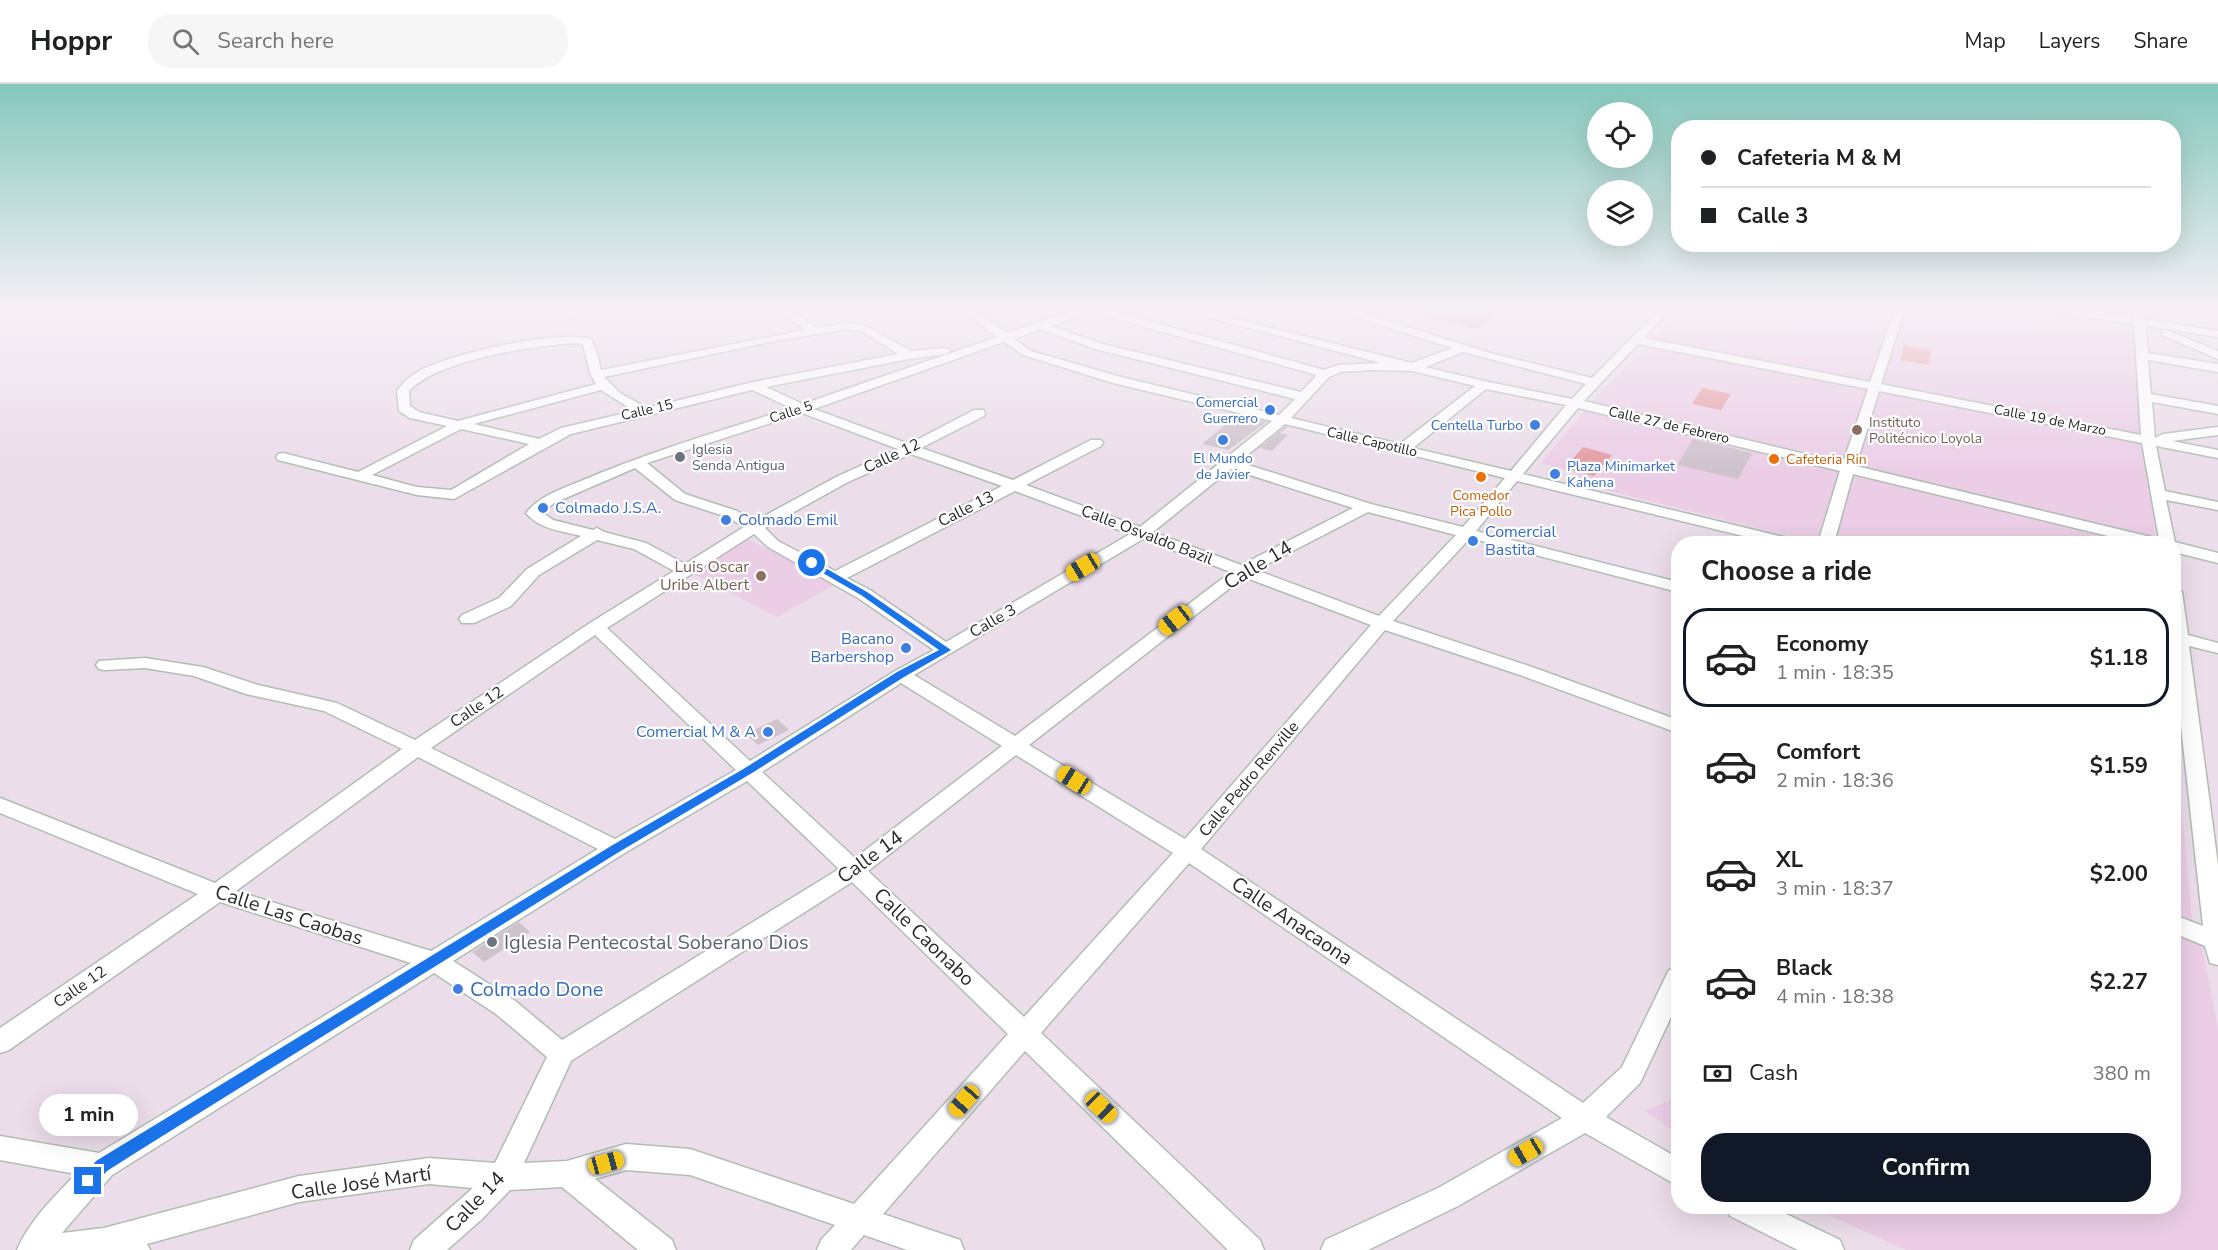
<!DOCTYPE html>
<meta charset="utf-8">
<style>
:root{--surface:#fff;--page:#f6f6f6;--text:#202124;--muted:#757577;--line:#e0e0e0;--accent:#111827}
body{margin:0;font-family:"Nunito Sans",sans-serif;background:var(--page);color:var(--text);height:100vh;display:flex;flex-direction:column;font-size:22px;white-space:nowrap}
*{box-sizing:border-box;margin:0}
p{font-size:20px;color:var(--muted)}
.icon{flex:none;width:33px;height:33px;fill:none;stroke:currentColor;stroke-width:2;stroke-linecap:round;stroke-linejoin:round}
.map{position:relative;flex:1;overflow:hidden}
.sheet{position:absolute;left:1671px;top:452px;width:510px;height:678px;display:flex;flex-direction:column;background:var(--surface);border-radius:24px;box-shadow:0 6px 24px #0002}
.sheet>*{flex:none}
.banner{position:absolute;left:1671px;top:36px;width:510px;height:132px;border-radius:24px;box-shadow:0 6px 24px #0002;display:grid;align-content:center;height:132px;padding:0 30px;background:var(--surface)}
.tools{position:absolute;left:1587px;top:18px;display:grid;gap:12px}
.tools a{display:grid;place-items:center;width:66px;height:66px;border-radius:50%;background:var(--surface);box-shadow:0 6px 24px #0002;font-size:30px}
.end{position:absolute;width:27px;height:27px;margin:-14px;border:8px solid #1a73e8;background:#fff;box-shadow:0 0 0 3px #fff}
.from{border-radius:50%}
.bubble{position:absolute;height:42px;border-radius:21px;background:var(--surface);box-shadow:0 6px 24px #0002;font-size:20px;font-weight:700;line-height:42px;text-align:center}
.car{position:absolute;width:18px;height:36px;margin:-18px -9px;border-radius:8px;box-shadow:0 0 4px 2px #0007;background:linear-gradient(#f5c518 24%,#345 0 40%,#f5c518 0 76%,#345 0 86%,#f5c518 0)}
.banner b{display:flex;align-items:center;gap:21px;height:57px;font-size:22px}
.banner b+b{border-top:2px solid var(--line)}
.banner i{width:15px;height:15px;background:var(--text)}
ul{padding:0;list-style:none}
li{display:flex;align-items:center;gap:18px;height:99px;margin:0 12px 9px;padding:0 18px;border:3px solid transparent;border-radius:24px}
li div{flex:1}
li b{display:block;font-size:22px}
li em{font-style:normal;font-weight:700}
li.selected{border-color:var(--accent)}
li>.icon{width:54px;height:54px;stroke-width:1.5}
h2{padding:0 30px;font-size:27px;line-height:72px}
.pay{display:flex;align-items:center;gap:15px;height:66px;padding:0 30px;font-size:22px}
.pay p{margin-inline-start:auto}
.action{display:flex;gap:12px;margin-top:auto;padding:12px 30px}
.action a{flex:1;height:69px;border-radius:24px;background:var(--accent);color:#fff;font-size:24px;font-weight:700;line-height:69px;text-align:center}
header{display:flex;align-items:center;gap:36px;box-sizing:border-box;height:84px;padding:0 30px;background:var(--surface);border-bottom:2px solid var(--line)}
header strong{font-size:28px}
nav{display:flex;gap:33px;margin-inline-start:auto;font-size:21px}
.search{width:420px;height:54px;background:var(--page);display:flex;align-items:center;gap:15px;box-sizing:border-box;padding:0 21px;border-radius:24px;color:var(--muted);font-size:22px}
.map>svg:first-child{display:block}
.education{fill:#ebcee6}
.pitch{fill:#e49ba0}
.building{fill:#cec2cc}
.lines{fill:none;stroke-linecap:round;stroke-linejoin:round}
.minor-casing{stroke:#b1bdb4;stroke-width:3}
.minor{fill:#fff;fill-rule:evenodd}
.route{fill:#1a73e8}
.shop-dot{fill:#3f7fe0;stroke:#fff;stroke-width:2}
.education-dot{fill:#8d6e63;stroke:#fff;stroke-width:2}
.worship-dot{fill:#6b7280;stroke:#fff;stroke-width:2}
.food-dot{fill:#e8710a;stroke:#fff;stroke-width:2}
.labels{text-anchor:middle;dominant-baseline:central;stroke-width:4.5;stroke-linejoin:round;paint-order:stroke}
.far-shop-label{font-size:14px;fill:#366cbe;stroke:#fff;text-anchor:end}
.far-street-label{font-size:14px;fill:#2a2a2a;stroke:#fff}
.far-education-label{font-size:14px;fill:#785e54;stroke:#fff;text-anchor:start}
.far-worship-label{font-size:14px;fill:#5b616d;stroke:#fff;text-anchor:start}
.far-food-label{font-size:14px;fill:#c56008;stroke:#fff;text-anchor:start}
.street-label{font-size:16px;fill:#2a2a2a;stroke:#fff}
.shop-label{font-size:16px;fill:#366cbe;stroke:#fff;text-anchor:start}
.education-label{font-size:16px;fill:#785e54;stroke:#fff;text-anchor:end}
.near-street-label{font-size:20px;fill:#2a2a2a;stroke:#fff}
.near-worship-label{font-size:20px;fill:#5b616d;stroke:#fff;text-anchor:start}
.near-shop-label{font-size:20px;fill:#366cbe;stroke:#fff;text-anchor:start}
</style>
<header>
<strong>Hoppr</strong>
<div class="search"><svg class="icon" aria-label="search" viewBox="0 0 24 24"><circle cx="10" cy="10" r="6"/><path d="M15 15l6 6"/></svg>Search here</div>
<nav><a>Map</a><a>Layers</a><a>Share</a></nav>
</header>
<div class="map">
<svg width="2218" height="1166" viewBox="0 0 2218 1166">
<rect width="100%" height="100%" fill="#ebddea"/>
<!-- education -->
<g class="education">
<path d="M1682 225H2044L2134 239 2156 459H1818L1569 397 1575 388 1541 379 1597 312 1651 259Z"/>
<path d="M747 455 838 499 777 533 686 486Z"/>
<path d="M2174 643 2192 836 2174 829Z"/>
<path d="M2174 846 2201 857 2218 945V1166H1906L1808 1122H2174Z"/>
<path d="M1678 1013V1050L1645 1027Z"/>
</g>
<!-- pitch -->
<g class="pitch">
<path d="M1410 225H1503L1477 245 1427 234Z"/>
<path d="M1904 261 1932 266 1928 281 1900 276Z"/>
<path d="M1702 304 1731 310 1721 326 1692 320Z"/>
<path d="M1583 363 1612 371 1594 392 1565 384Z"/>
</g>
<!-- building -->
<g class="building">
<path d="M1236 332 1267 338 1228 366 1202 360Z"/>
<path d="M1286 342 1288 343 1280 349 1288 351 1272 367 1259 364Z"/>
<path d="M1693 355 1752 369 1738 395 1677 381Z"/>
<path d="M777 635 789 646 758 661 746 650Z"/>
<path d="M519 838 530 848 484 878 472 868Z"/>
</g>
<g class="lines">
<!-- minor casing -->
<g class="minor-casing">
<g id="minor">
<path d="M552 225H570L581 230 576 233Z"/>
<path d="M778 225H790L817 244 846 239 866 242 911 267 945 264 951 267 945 270 909 275 766 303 803 320 997 253 961 225H973L1007 249 1077 225H1105L1324 286 1338 281 1381 279 1177 225H1195L1412 279 1452 264 1331 225H1348L1494 270 1592 294 1660 225H1671L1644 254 1870 298 1895 225H1905L1881 300 2141 351 2134 240 2057 228 2052 225H2078L2134 234V225H2144L2145 235 2218 247V253L2146 242 2148 269 2218 280V288L2148 276 2151 310 2218 322V330L2152 318 2155 354 2163 350 2218 343V351L2172 357 2218 366V374L2156 362 2165 407 2218 418V426L2166 416 2175 458 2218 469V479L2174 468V459H2137L1853 390 1834 459H1818L1840 387 1578 324 1523 390 1796 456 1799 459H1772L1517 397 1476 447 1678 498V508L1470 454 1393 537 1532 583 1678 636V649L1520 591 1385 546 1201 765 1583 1019 1622 983 1669 886 1678 884V918L1640 999 1606 1033 1678 1074V1102L1585 1049 1458 1122 1368 1166H1321L1325 1156 1438 1104 1562 1034 1189 779 1041 949 1260 1156 1264 1166H1228L1025 967 883 1130 960 1156 964 1166H907L864 1151 851 1166H817L821 1156 835 1141 690 1091 626 1086 595 1095 672 1156 676 1166H638L562 1103 510 1106 482 1135 447 1166H410L414 1156 473 1104 429 1100 299 1118 147 1160 150 1166H17C29 1137 54 1113 76 1090L0 1076V1052L99 1069 411 879 220 818 9 966 0 969V944L198 810 0 729V714L215 799 402 665 324 627 246 610 194 592 145 584 105 586 99 585 96 581 99 577 145 574 203 583 258 601 337 619 415 656 590 539 674 487 634 465 597 456 539 491 511 522 474 539H462L459 535 462 531 499 514 527 485 581 452C562 447 539 445 526 429 539 412 562 405 581 397 649 368 720 347 791 324L752 306 571 350 454 415 417 411 278 376 276 373 278 370 283 369 358 388 447 342 410 334 399 327 397 307C403 298 411 291 421 286 456 269 554 246 591 255L596 265 601 286 805 246ZM1091 228 1317 291 1301 308 1103 260 1051 242ZM846 245 863 248 898 270 753 298 647 324 620 309 604 293 775 257ZM1040 245 1095 265 1295 315 1279 331 1121 293 1031 267 1014 255ZM1004 258 1023 271 1113 299 1272 337 1140 443 1026 401 1101 362 1103 359 1101 356H1091L1013 396 921 364 984 332 985 329 984 326H974L909 360 814 325ZM574 259 583 260 590 289 596 300 458 337 419 328 410 322 409 307C437 276 532 262 574 259ZM1638 260 1868 305 1843 379 1584 317ZM1463 268 1586 300 1572 315 1484 297 1425 283ZM1372 286 1412 287 1475 302 1400 360 1291 334 1329 293 1340 288ZM1486 305 1566 321 1511 387 1413 364ZM601 306 634 327 561 344 539 355 474 340ZM1879 307 2142 359 2159 455 1856 382ZM802 329 898 365 838 392 755 437 737 427 685 410 647 379ZM1285 340 1505 394 1463 443 1371 420 1239 378ZM461 345 529 360 451 406 417 403 372 391ZM911 370 1002 402 835 487 778 457 765 444 848 398ZM635 384 675 416 727 433 744 443 685 480 646 459 604 448 597 444 593 446 553 436 543 429 554 419ZM1231 385 1353 424 1241 481 1153 448ZM1015 407 1130 450 946 558 870 506 847 494ZM1368 428 1456 451 1379 532 1256 486ZM754 450 768 463 858 514 934 566 895 587 750 677 607 544ZM1143 455 1231 488 1015 652 914 591ZM1244 493 1371 541 1185 755 1029 661ZM595 551 736 686 615 755 431 664ZM901 599 1002 662 855 774 762 688ZM1016 671 1173 769 1024 933 868 787ZM418 673 598 765 431 867 236 807ZM747 697 839 785 562 956 514 916 453 877 623 770ZM852 798 1008 950 854 1120 690 1065 626 1060 567 1077 524 1079 571 977ZM434 889 496 930 547 973 495 1079 429 1074 299 1092 104 1144 62 1149 112 1091Z"/>
<path d="M2166 246 2218 267V275L2162 251V247Z"/>
<path d="M2174 503 2182 508 2188 551 2218 559V569L2189 562 2218 781V881L2210 879 2205 862 2174 849V831L2203 842 2174 578Z"/>
<path d="M1726 1122H1770L1840 1156 1844 1166H1798L1730 1132Z"/>
</g>
</g>
<!-- minor -->
<use href="#minor" class="minor"/>
</g>
<!-- sky -->
<linearGradient id="sky" x2="0" y2="1"><stop stop-color="#85c8bc"/><stop offset="0.58" stop-color="#f6f0f6"/><stop offset="1" stop-color="#f6f0f6" stop-opacity="0"/></linearGradient>
<rect width="2218" height="388" fill="url(#sky)"/>
<!-- route -->
<path class="route" d="M809 478H815L867 508 951 566 904 593 752 689 619 768 140 1066 107 1087 93 1102 88 1104 83 1102 80 1097 96 1077 611 762 745 684 897 588 939 566 861 511 809 481Z"/>
<!-- markers -->
<g class="shop-dot">
<circle cx="1270" cy="326" r="6"/>
<circle cx="1535" cy="341" r="6"/>
<circle cx="1223" cy="356" r="6"/>
<circle cx="1555" cy="390" r="6"/>
<circle cx="543" cy="424" r="6"/>
<circle cx="726" cy="436" r="6"/>
<circle cx="1473" cy="457" r="6"/>
<circle cx="906" cy="564" r="6"/>
<circle cx="768" cy="648" r="6"/>
<circle cx="458" cy="905" r="6"/>
</g>
<g class="education-dot">
<circle cx="1857" cy="346" r="6"/>
<circle cx="761" cy="492" r="6"/>
</g>
<g class="worship-dot">
<circle cx="680" cy="373" r="6"/>
<circle cx="492" cy="858" r="6"/>
</g>
<g class="food-dot">
<circle cx="1774" cy="375" r="6"/>
<circle cx="1481" cy="393" r="6"/>
</g>
<g class="labels">
<!-- far-shop labels -->
<g class="far-shop-label">
<text x="1258" y="318">Comercial<tspan x="1258" dy="16">Guerrero</tspan></text>
<text x="1523" y="341">Centella Turbo</text>
<text x="1223" y="374" text-anchor="middle">El Mundo<tspan x="1223" dy="16">de Javier</tspan></text>
<text x="1567" y="382" text-anchor="start">Plaza Minimarket<tspan x="1567" dy="16">Kahena</tspan></text>
</g>
<!-- far-street labels -->
<g class="far-street-label">
<text transform="translate(647 326) rotate(-13)">Calle 15</text>
<text transform="translate(791 328) rotate(-18)">Calle 5</text>
<text transform="translate(2050 336) rotate(11)">Calle 19 de Marzo</text>
<text transform="translate(1669 341) rotate(13)">Calle 27 de Febrero</text>
<text transform="translate(1372 358) rotate(13)">Calle Capotillo</text>
</g>
<!-- far-education labels -->
<g class="far-education-label">
<text x="1869" y="338">Instituto<tspan x="1869" dy="16">Politécnico Loyola</tspan></text>
</g>
<!-- far-worship labels -->
<g class="far-worship-label">
<text x="692" y="365">Iglesia<tspan x="692" dy="16">Senda Antigua</tspan></text>
</g>
<!-- far-food labels -->
<g class="far-food-label">
<text x="1786" y="375">Cafeteria Rin</text>
<text x="1481" y="411" text-anchor="middle">Comedor<tspan x="1481" dy="16">Pica Pollo</tspan></text>
</g>
<!-- street labels -->
<g class="street-label">
<text transform="translate(892 372) rotate(-25)">Calle 12</text>
<text transform="translate(966 425) rotate(-27)">Calle 13</text>
<text transform="translate(1147 451) rotate(21)">Calle Osvaldo Bazil</text>
<text transform="translate(993 537) rotate(-30)">Calle 3</text>
<text transform="translate(477 623) rotate(-34)">Calle 12</text>
<text transform="translate(1249 695) rotate(-50)">Calle Pedro Renville</text>
<text transform="translate(80 903) rotate(-35)">Calle 12</text>
</g>
<!-- shop labels -->
<g class="shop-label">
<text x="555" y="424">Colmado J.S.A.</text>
<text x="738" y="436">Colmado Emil</text>
<text x="1485" y="448">Comercial<tspan x="1485" dy="18">Bastita</tspan></text>
<text x="894" y="555" text-anchor="end">Bacano<tspan x="894" dy="18">Barbershop</tspan></text>
<text x="756" y="648" text-anchor="end">Comercial M &amp; A</text>
</g>
<!-- education labels -->
<g class="education-label">
<text x="749" y="483">Luis Oscar<tspan x="749" dy="18">Uribe Albert</tspan></text>
</g>
<!-- near-street labels -->
<g class="near-street-label">
<text transform="translate(1258 481) rotate(-31)">Calle 14</text>
<text transform="translate(870 773) rotate(-36)">Calle 14</text>
<text transform="translate(289 831) rotate(18)">Calle Las Caobas</text>
<text transform="translate(1292 837) rotate(34)">Calle Anacaona</text>
<text transform="translate(924 853) rotate(44)">Calle Caonabo</text>
<text transform="translate(361 1099) rotate(-8)">Calle José Martí</text>
<text transform="translate(475 1118) rotate(-46)">Calle 14</text>
</g>
<!-- near-worship labels -->
<g class="near-worship-label">
<text x="504" y="858">Iglesia Pentecostal Soberano Dios</text>
</g>
<!-- near-shop labels -->
<g class="near-shop-label">
<text x="470" y="905">Colmado Done</text>
</g>
</g>
</svg>
<div class="tools">
<a><svg class="icon" aria-label="locate" viewBox="0 0 24 24"><circle cx="12" cy="12" r="6"/><path d="M12 2v4M12 18v4M2 12h4M18 12h4"/></svg></a>
<a><svg class="icon" aria-label="layers" viewBox="0 0 24 24"><path d="M12 4l9 5-9 5-9-5zM3 14l9 5 9-5"/></svg></a>
</div>
<i class="end from" style="left:812px;top:479px"></i>
<i class="end" style="left:88px;top:1097px"></i>
<div class="bubble" style="left:39px;top:1010px;width:99px">1 min</div>
<i class="car" style="left:1083px;top:483px;rotate:239deg"></i>
<i class="car" style="left:1175px;top:536px;rotate:232deg"></i>
<i class="car" style="left:1074px;top:696px;rotate:302deg"></i>
<i class="car" style="left:964px;top:1017px;rotate:221deg"></i>
<i class="car" style="left:1101px;top:1023px;rotate:134deg"></i>
<i class="car" style="left:1526px;top:1068px;rotate:240deg"></i>
<i class="car" style="left:606px;top:1079px;rotate:75deg"></i>
<div class="banner">
<b><i class="from"></i>Cafeteria M &amp; M</b>
<b><i></i>Calle 3</b>
</div>
<section class="sheet">
<h2>Choose a ride</h2>
<ul>
<li class="selected"><svg class="icon" aria-label="car" viewBox="0 0 24 24"><path d="M5 17H2v-5l4-1 3-4h7l3 4 3 1v5h-3M9 17h6M6 11h13"/><circle cx="7" cy="17" r="2"/><circle cx="17" cy="17" r="2"/></svg><div><b>Economy</b><p>1 min · 18:35</p></div><em>$1.18</em></li>
<li><svg class="icon" aria-label="car" viewBox="0 0 24 24"><path d="M5 17H2v-5l4-1 3-4h7l3 4 3 1v5h-3M9 17h6M6 11h13"/><circle cx="7" cy="17" r="2"/><circle cx="17" cy="17" r="2"/></svg><div><b>Comfort</b><p>2 min · 18:36</p></div><em>$1.59</em></li>
<li><svg class="icon" aria-label="car" viewBox="0 0 24 24"><path d="M5 17H2v-5l4-1 3-4h7l3 4 3 1v5h-3M9 17h6M6 11h13"/><circle cx="7" cy="17" r="2"/><circle cx="17" cy="17" r="2"/></svg><div><b>XL</b><p>3 min · 18:37</p></div><em>$2.00</em></li>
<li><svg class="icon" aria-label="car" viewBox="0 0 24 24"><path d="M5 17H2v-5l4-1 3-4h7l3 4 3 1v5h-3M9 17h6M6 11h13"/><circle cx="7" cy="17" r="2"/><circle cx="17" cy="17" r="2"/></svg><div><b>Black</b><p>4 min · 18:38</p></div><em>$2.27</em></li>
</ul>
<div class="pay"><svg class="icon" aria-label="cash" viewBox="0 0 24 24"><path d="M3 7h18v10H3z"/><circle cx="12" cy="12" r="2"/></svg>Cash<p>380 m</p></div>
<div class="action"><a>Confirm</a></div>
</section>
</div>
